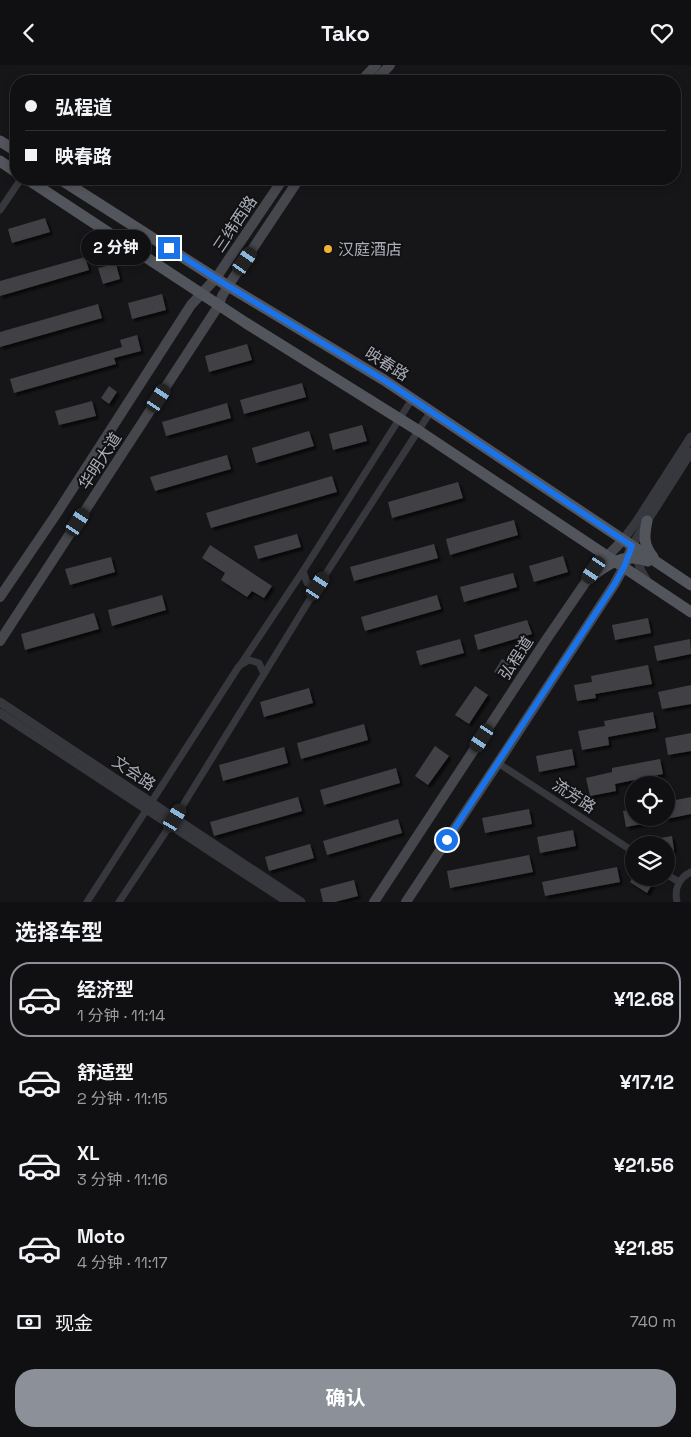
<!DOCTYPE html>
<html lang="zh">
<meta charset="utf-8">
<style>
:root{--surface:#101012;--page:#19191b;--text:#f1f3f6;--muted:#9c9d9f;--line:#303032;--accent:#8c9099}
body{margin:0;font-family:"Space Grotesk","Noto Sans SC",sans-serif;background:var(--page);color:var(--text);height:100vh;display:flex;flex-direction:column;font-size:19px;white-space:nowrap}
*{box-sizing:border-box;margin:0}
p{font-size:16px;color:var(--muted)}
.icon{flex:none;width:28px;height:28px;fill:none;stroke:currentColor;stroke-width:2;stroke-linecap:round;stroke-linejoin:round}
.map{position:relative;height:837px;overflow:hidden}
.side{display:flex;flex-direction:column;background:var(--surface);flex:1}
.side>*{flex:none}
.guide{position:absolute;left:10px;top:10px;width:671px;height:110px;border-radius:20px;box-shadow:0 2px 8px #0003,0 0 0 1px var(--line);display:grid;align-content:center;height:110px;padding:0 15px;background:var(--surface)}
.fabs{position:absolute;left:625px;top:711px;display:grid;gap:10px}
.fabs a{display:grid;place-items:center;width:50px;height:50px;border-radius:50%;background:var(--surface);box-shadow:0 2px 8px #0003,0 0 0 1px var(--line);font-size:25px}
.end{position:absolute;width:22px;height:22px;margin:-11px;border:6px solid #1a73e8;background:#fff;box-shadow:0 0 0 2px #fff}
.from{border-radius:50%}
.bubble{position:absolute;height:35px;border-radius:18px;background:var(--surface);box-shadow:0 2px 8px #0003,0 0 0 1px var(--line);font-size:16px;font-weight:700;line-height:35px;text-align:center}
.car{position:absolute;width:15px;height:30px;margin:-15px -8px;border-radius:6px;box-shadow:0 0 4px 1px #0007;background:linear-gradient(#222 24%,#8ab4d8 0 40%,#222 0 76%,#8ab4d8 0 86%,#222 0)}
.guide b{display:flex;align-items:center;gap:18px;height:48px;font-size:19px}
.guide b+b{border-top:1px solid var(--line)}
.guide i{width:12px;height:12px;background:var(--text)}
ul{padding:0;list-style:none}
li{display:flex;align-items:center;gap:15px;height:75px;margin:0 10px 8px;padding:0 5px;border:2px solid transparent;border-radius:20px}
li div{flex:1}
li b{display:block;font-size:19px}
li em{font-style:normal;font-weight:700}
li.on{border-color:var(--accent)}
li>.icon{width:45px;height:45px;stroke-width:1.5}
h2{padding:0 15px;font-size:22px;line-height:60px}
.pay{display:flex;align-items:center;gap:12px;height:55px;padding:0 15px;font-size:19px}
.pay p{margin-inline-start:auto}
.button{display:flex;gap:10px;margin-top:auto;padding:10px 15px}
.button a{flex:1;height:58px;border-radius:20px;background:var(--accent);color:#fff;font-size:20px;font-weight:700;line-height:58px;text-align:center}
header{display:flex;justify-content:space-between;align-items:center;height:65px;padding:0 15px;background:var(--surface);font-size:22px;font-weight:700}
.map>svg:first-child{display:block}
.building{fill:#404145;filter:url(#shadow)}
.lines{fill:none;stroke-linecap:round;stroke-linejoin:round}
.minor{stroke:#37383d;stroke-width:7}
.tertiary{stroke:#37383d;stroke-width:9}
.secondary{stroke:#45474d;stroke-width:10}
.primary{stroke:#53555c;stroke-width:11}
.route{stroke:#1a73e8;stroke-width:6}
.poi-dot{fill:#f2b134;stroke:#111113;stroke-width:2}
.labels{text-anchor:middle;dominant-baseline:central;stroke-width:4;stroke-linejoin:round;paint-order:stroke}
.street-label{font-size:16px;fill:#a8adb8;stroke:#111113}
.poi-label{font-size:16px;fill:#a8adb8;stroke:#111113;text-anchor:start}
</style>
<header><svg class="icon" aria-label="back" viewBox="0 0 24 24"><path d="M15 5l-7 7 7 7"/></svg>Tako<svg class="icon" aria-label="heart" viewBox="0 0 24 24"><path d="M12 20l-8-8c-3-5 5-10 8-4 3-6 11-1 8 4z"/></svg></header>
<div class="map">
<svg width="691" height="837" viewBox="0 0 691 837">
<defs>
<filter id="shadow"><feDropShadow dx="3" dy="3" stdDeviation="1" flood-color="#0009"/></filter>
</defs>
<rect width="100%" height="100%" fill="#161618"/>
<!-- building -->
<g class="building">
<path d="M45 153 50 167 12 178 8 164Z"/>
<path d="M85 192 89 205 0 231V216Z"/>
<path d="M116 199 120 214 103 219 98 203Z"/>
<path d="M162 229 166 245 132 254 128 238Z"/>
<path d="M98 239 102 253 0 282V267Z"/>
<path d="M137 270 141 286 114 293 116 299 14 328 10 314 122 282 120 275Z"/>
<path d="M247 279 252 295 209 307 205 291Z"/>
<path d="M302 318 306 332 244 349 240 335Z"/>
<path d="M109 321 117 327 109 339 101 333Z"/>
<path d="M92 336 96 351 59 360 55 346Z"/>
<path d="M227 338 231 353 166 371 162 357Z"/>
<path d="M362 360 367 376 333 385 329 369Z"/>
<path d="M309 366 314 381 256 398 252 383Z"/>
<path d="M227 390 231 404 155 426 150 412Z"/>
<path d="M332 411 337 427 211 463 206 448Z"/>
<path d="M458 417 463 433 392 453 388 437Z"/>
<path d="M514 455 518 470 450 490 446 474Z"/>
<path d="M297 469 301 482 258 494 254 481Z"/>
<path d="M434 479 438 493 354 516 350 502Z"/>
<path d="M210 480 272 521 264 533 252 526 247 532 221 515 225 508 202 493Z"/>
<path d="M563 491 568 507 534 517 529 501Z"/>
<path d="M111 492 115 507 70 520 65 504Z"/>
<path d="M513 508 517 522 464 537 460 522Z"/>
<path d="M162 530 166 545 112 561 108 545Z"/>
<path d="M437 530 441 544 365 566 361 552Z"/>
<path d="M94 548 99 564 25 585 21 569Z"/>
<path d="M648 553 651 568 615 575 612 560Z"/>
<path d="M527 555 532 569 478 585 474 570Z"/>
<path d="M460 574 464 588 420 600 416 586Z"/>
<path d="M690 574 691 589 657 596 654 581Z"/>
<path d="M502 594 511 599 503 612 494 607Z"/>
<path d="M648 600 652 619 595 629 596 633 577 636 574 620 592 617 591 611Z"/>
<path d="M691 620V639L662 644 658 627Z"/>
<path d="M475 621 488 630 469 659 455 650Z"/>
<path d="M309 623 313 638 264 652 260 637Z"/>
<path d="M653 647 656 663 608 672 609 680 582 685 578 666 605 661 604 656Z"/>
<path d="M364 659 368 675 301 694 297 678Z"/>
<path d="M691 668V686L668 690 665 673Z"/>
<path d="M435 681 449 691 428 720 415 711Z"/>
<path d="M284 682 288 698 223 716 219 700Z"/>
<path d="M572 684 575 700 539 707 536 691Z"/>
<path d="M660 694 663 709 615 719 616 726 590 731 586 713 612 707V703Z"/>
<path d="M396 703 400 718 324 740 320 725Z"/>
<path d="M298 732 302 746 214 771 210 757Z"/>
<path d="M691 732V749L666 754V737Z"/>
<path d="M529 744 532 759 485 768 482 753Z"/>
<path d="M634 744V752H656L657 756 626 762 623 746Z"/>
<path d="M398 754 402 768 327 790 323 776Z"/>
<path d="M573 765 576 781 540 788 537 772Z"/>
<path d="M672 771 674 785 666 787V780H661L660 773Z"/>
<path d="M310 779 314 793 269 806 265 792Z"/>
<path d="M529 790 533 807 450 823 447 806Z"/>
<path d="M617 802 620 817 545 831 542 817Z"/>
<path d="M633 812H642L652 819 647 828 630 817Z"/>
<path d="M354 815 358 831 335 837H323L320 824Z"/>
</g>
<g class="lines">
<!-- minor -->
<g class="minor">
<path d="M0 145 21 114"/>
<path d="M412 334 303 506 307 518 318 521 431 346"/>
<path d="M241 599 303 506"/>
<path d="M264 609 318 521"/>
<path d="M498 698 634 787"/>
<path d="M666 809 679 817"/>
<path d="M87 837 239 601 249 595 259 598 264 609 175 753 119 837"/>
<path d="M677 837C674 824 679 813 691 807"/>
</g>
<!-- tertiary -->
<g class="tertiary">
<path d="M623 475 637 456 691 372"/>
<path d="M632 481 647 456 691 387"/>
<path d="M636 489 641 506 647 516"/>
<path d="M0 637 301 837"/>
<path d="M0 648 288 837"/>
</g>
<!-- secondary -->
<g class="secondary">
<path d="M361 16 376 0"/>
<path d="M375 16 390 0"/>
<path d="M0 532 55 451 191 240 216 213 283 114"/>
<path d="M0 576 219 240 222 231 228 221 299 114"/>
<path d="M374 837 546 575 594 505 623 475"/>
<path d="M406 837 498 698 614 520 624 502 632 481"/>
</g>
<!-- primary -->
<g class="primary">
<path d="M0 76 16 86"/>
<path d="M0 96 16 107"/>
<path d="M27 114 246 258 419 366 691 547"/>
<path d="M60 114 228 221 384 315 691 520"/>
<path d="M647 456C644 470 643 480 653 492"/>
<path d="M587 515C606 500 623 487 648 496"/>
</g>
</g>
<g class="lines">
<!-- route -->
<path class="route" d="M169 183 228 221 384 315 632 481 624 502 614 520 447 775"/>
</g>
<!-- markers -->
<circle class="poi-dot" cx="328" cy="184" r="5"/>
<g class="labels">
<!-- street labels -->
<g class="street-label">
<text transform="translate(235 159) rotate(-56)">三纬西路</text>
<text transform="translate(387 299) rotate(32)">映春路</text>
<text transform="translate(100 396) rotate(-57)">华明大道</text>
<text transform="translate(516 593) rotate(-57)">弘程道</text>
<text transform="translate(134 708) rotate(34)">文会路</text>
<text transform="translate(574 731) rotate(33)">流芳路</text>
</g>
<!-- poi labels -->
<g class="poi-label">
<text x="338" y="184">汉庭酒店</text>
</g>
</g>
</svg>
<div class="fabs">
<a><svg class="icon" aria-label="locate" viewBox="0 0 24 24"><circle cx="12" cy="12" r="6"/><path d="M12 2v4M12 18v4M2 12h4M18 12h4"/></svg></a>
<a><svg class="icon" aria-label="layers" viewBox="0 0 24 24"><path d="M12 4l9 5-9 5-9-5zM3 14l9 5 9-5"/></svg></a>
</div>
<i class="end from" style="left:447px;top:775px"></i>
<i class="end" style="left:169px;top:183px"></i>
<div class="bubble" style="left:81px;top:165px;width:70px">2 分钟</div>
<i class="car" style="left:245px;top:196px;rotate:35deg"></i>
<i class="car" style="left:159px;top:333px;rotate:33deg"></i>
<i class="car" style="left:78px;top:457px;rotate:33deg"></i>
<i class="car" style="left:594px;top:505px;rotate:214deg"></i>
<i class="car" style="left:318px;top:521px;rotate:33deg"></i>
<i class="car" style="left:482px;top:673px;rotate:213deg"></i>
<i class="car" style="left:175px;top:753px;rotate:31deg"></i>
<div class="guide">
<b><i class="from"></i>弘程道</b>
<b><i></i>映春路</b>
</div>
</div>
<section class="side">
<h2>选择车型</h2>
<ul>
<li class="on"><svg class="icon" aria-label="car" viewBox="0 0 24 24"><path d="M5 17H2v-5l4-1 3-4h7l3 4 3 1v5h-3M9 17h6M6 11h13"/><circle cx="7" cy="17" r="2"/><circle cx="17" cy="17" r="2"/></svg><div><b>经济型</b><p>1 分钟 · 11:14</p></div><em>¥12.68</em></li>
<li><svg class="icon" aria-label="car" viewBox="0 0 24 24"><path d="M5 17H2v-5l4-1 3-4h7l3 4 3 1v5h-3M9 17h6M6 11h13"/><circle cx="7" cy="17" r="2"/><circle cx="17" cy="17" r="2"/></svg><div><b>舒适型</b><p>2 分钟 · 11:15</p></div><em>¥17.12</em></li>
<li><svg class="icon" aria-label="car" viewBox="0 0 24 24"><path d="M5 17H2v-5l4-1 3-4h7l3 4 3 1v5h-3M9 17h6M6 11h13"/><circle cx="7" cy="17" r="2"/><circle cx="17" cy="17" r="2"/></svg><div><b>XL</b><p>3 分钟 · 11:16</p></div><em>¥21.56</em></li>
<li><svg class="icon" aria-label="car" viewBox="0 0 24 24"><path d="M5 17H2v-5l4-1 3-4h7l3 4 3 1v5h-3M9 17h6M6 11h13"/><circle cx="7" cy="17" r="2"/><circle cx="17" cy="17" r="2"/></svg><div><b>Moto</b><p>4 分钟 · 11:17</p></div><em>¥21.85</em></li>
</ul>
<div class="pay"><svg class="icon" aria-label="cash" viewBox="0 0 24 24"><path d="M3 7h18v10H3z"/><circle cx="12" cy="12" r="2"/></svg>现金<p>740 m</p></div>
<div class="button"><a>确认</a></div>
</section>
